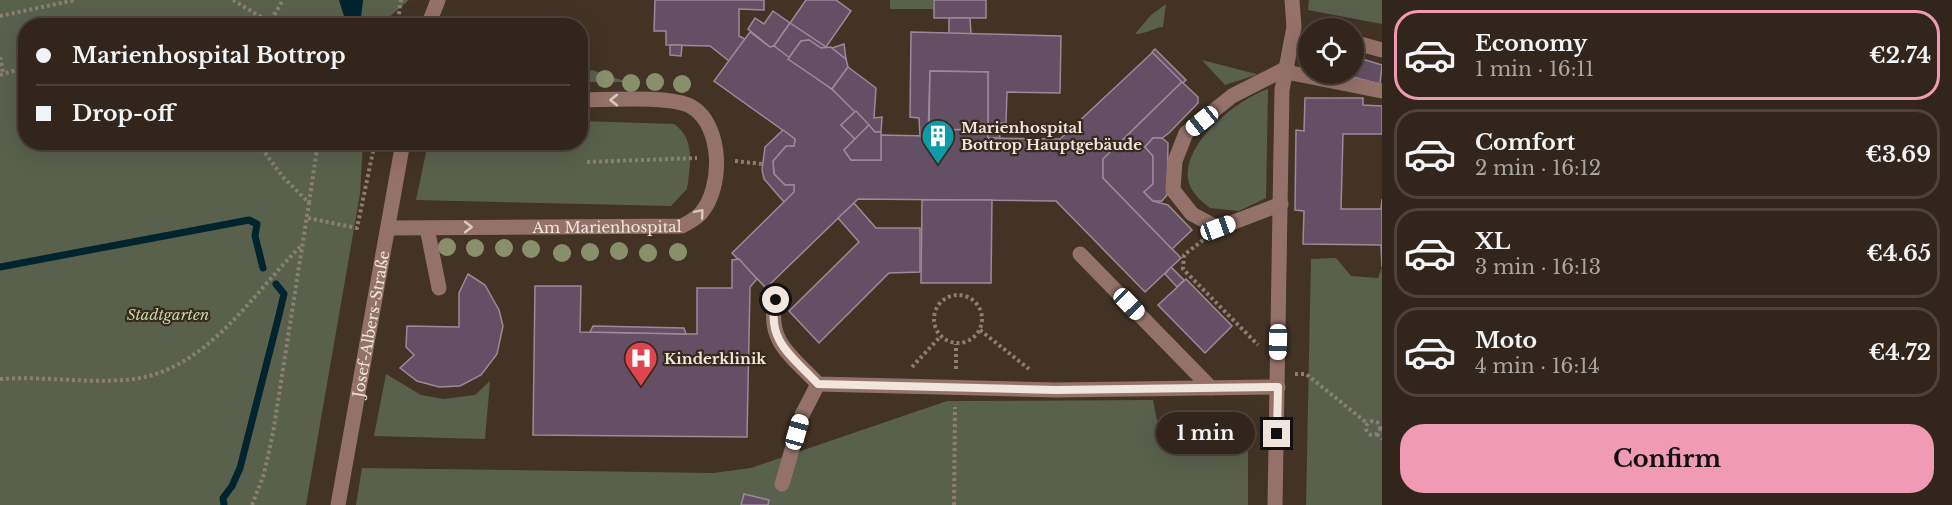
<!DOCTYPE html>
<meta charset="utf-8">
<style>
:root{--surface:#32261c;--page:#3d3229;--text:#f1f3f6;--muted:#a8a5a3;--line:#4d433b;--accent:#f09ab5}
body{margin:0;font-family:"Libre Baskerville",serif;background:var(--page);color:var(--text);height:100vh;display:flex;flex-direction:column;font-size:22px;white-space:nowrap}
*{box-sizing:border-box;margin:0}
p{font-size:20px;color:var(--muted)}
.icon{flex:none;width:33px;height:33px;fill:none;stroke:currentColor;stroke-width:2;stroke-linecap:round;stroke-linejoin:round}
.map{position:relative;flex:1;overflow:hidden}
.side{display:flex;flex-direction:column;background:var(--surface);width:570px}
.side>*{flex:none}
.hud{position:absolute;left:18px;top:18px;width:570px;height:132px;border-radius:24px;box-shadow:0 6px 24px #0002,0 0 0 2px var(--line);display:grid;align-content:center;height:132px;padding:0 18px;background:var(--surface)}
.fabs{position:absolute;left:1298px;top:18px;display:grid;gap:12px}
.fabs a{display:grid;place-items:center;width:66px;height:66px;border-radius:50%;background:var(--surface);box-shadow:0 6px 24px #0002,0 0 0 2px var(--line);font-size:30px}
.end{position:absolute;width:27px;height:27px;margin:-14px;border:8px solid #f0e6de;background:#111;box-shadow:0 0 0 3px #111}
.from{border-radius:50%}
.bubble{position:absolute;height:42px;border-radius:21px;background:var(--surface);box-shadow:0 6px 24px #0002,0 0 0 2px var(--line);font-size:20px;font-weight:700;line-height:42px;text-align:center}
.car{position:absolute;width:18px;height:36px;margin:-18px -9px;border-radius:8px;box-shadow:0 0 4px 2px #0007;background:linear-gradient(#fff 24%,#345 0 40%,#fff 0 76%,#345 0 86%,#fff 0)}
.hud b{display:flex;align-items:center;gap:21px;height:57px;font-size:22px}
.hud b+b{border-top:2px solid var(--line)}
.hud i{width:15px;height:15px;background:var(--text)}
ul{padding:10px 0 0;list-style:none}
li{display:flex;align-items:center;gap:18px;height:90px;margin:0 12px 9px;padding:0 6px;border:3px solid var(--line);border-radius:24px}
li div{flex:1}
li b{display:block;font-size:22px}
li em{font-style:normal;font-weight:700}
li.selected{border-color:var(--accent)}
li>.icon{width:54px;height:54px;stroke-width:1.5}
.primary-button{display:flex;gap:12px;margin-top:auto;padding:12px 18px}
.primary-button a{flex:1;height:69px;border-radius:24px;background:var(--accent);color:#111;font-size:24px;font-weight:700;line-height:69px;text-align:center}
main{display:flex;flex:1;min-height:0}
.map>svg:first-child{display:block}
.green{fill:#59614c}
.water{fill:#01252f}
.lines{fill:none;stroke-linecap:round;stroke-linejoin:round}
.stream{stroke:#01252f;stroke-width:7}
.building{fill:#654f64;stroke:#9b8a9a;stroke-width:1.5}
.path{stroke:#8b7e72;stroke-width:4;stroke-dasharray:3 3;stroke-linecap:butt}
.minor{stroke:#957269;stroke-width:15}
.tree{fill:#8a8f6b}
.oneway{stroke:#d9c9c1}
.route{stroke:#f0e6de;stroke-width:8}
.labels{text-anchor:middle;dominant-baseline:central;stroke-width:4.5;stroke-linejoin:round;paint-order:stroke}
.poi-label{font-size:15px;font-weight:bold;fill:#f0e6de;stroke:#37291c;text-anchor:start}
.street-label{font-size:15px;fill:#f0e6de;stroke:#37291c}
.park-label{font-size:15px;font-style:italic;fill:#c5daa5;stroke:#37291c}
</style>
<main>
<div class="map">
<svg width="1382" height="505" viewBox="0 0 1382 505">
<rect width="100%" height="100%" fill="#423325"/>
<!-- green -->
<g class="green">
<path d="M0 0H339L347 25 26 26V142L363 143 360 194 306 505H0Z"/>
<path d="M363 0H409L380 25H360Z"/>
<rect x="890" y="0" width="43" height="9"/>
<path d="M1309 0H1382V24L1308 10Z"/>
<path d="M1166 4 1163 27C1152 28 1147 34 1135 34L1151 15Z"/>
<path d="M1202 60 1256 74V75L1225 85Z"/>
<path d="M592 70 624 81V82H581V76Z"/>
<path d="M1268 89 1266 198 1239 211 1210 208C1201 201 1190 192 1188 179 1183 142 1238 99 1268 89Z"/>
<path d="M581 121 674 124C696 139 690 166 687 189L671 206 416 200 428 143 580 142Z"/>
<path d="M1336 258 1351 276 1378 278 1382 267V505H1306L1311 259Z"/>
<path d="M386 374 421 395 443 399 475 395 490 381 485 439 374 436Z"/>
<path d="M1153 400 1157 421 1248 437V505H356L362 468 713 473 751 468 947 401Z"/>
</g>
<!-- water -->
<path class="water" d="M339 0H363L360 25H347Z"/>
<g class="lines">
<!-- stream -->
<g class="stream">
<path d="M0 267 249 220 257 224 255 236 263 268"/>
<path d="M224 505 223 498 232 486 240 468 279 315 284 294 276 284"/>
</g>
</g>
<!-- building -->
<g class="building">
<path d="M655 0H764V10L739 9V36L745 39 729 61 710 46 666 45V31H654Z"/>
<path d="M806 0H836L851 11 826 47 790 23Z"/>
<rect x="934" y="0" width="52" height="18"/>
<path d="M773 11 790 23 774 46 770 47 748 29 755 18 764 24Z"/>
<path d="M949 18H970L971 34H949Z"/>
<path d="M790 23 826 47 821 48 809 40 801 41 788 59 774 46Z"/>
<path d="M750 32 770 47 774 46 842 97 856 111 841 125 855 139 844 150 851 160H881V135L928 136 929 130 988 129V138L1060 139 1154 51 1183 81 1103 159V178L1181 258 1145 292 1056 201 858 199 766 288 732 253 794 192V185H785L774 174 773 161 786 146H794L795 139 714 81Z"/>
<path d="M911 32 1061 36 1060 93 1007 92 1006 123H998L1000 138H988V72L930 71 928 136H920L919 118 910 117Z"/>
<path d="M809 40 821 48 831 47 846 59 848 67 832 89 788 59 801 41Z"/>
<path d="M844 44 846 59 832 48Z"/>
<path d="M670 45H682L681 56 670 55Z"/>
<path d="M1155 49 1186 80 1183 83 1152 52Z"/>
<path d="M1353 56 1382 65 1380 84 1341 74H1353Z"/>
<path d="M848 67 876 88 874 118 882 117 881 132H875L832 89Z"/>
<path d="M930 71 988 72V129L929 130Z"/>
<path d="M1182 82 1198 97V103L1169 133 1162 138H1153L1145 147 1153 156V184L1144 192 1153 201 1168 205 1192 230 1172 249 1103 178V159Z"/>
<path d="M1305 98H1363V105L1382 106V134H1343L1341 209H1381L1382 199V267L1381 245 1303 244 1304 211 1295 210 1296 130 1304 131Z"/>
<path d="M856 111 869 125 855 139 841 125Z"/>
<path d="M869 125 875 132H881V160H851L844 150Z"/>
<path d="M783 130 795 139 794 146H786L773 161 774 174 785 185H794V192L784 202 764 179 762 170 765 147Z"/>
<path d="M1153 138H1162L1168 143 1167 195 1162 201H1153L1144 192 1153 184V156L1145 147Z"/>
<path d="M922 200H992L991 283H921Z"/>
<path d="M854 203 876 228H920V272L889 273 819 343 789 311 859 242 838 218Z"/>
<path d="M739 259 757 279 750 287 747 437 533 435 535 286H581L580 332 697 334V288H732V260Z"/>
<path d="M1171 267 1184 280 1177 287 1165 274Z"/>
<path d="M468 274 485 285 499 310 503 326 497 354 481 375 460 386 439 387 417 381 400 368 414 355 406 347 407 326 459 327V293Z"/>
<path d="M1186 279 1232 326 1205 353 1158 305Z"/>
<path d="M593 326 684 328 686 334 590 332Z"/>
<path d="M744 494 769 500 768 505H741Z"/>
</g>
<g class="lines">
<!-- path -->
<g class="path">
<path d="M233 0 276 26"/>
<path d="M0 16 75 0"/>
<path d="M271 20 283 0"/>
<path d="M397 26 401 0"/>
<path d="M0 57 3 73"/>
<path d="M0 75 26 67"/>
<path d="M735 161 762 164"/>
<path d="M587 162 697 158"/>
<path d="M309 203 318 142"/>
<path d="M308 218 357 228 375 142"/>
<path d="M1203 240 1184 255 1183 269 1258 345"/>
<circle cx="958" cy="319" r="24"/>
<path d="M980 330 1029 369"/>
<path d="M912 367 940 337"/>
<path d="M956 369V344"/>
<path d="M1295 374H1306L1367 423"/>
<path d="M0 379C41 376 82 383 123 380 204 376 249 297 301 246"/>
<circle cx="1373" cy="428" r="7"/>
<path d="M1377 434 1382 439"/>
<path d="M252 505 264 474 273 433 309 203 282 176 257 142"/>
<path d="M954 505 955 407"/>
</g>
<!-- minor -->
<g class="minor">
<path d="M428 26 438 0"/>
<path d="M1353 42 1382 50"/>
<path d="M1286 72 1382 91"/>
<path d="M1281 204 1218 228 1192 214 1173 190 1175 161 1186 133 1232 96 1287 68"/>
<path id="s1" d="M388 228 682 226C689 222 696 219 701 213 723 188 723 126 692 107 672 95 606 100 580 100"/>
<path d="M427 228 439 288"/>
<path d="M1080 254 1211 388"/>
<path d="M776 300C765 341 793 357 818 384L1056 390 1278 387"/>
<path d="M782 484 802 415 818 384"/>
<path id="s2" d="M338 505 403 142"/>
<path d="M1275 505 1282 90 1294 27 1292 0"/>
</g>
</g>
<!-- trees -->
<g class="tree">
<circle cx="605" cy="79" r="9"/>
<circle cx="655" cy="82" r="9"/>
<circle cx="631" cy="83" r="9"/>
<circle cx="682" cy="84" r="9"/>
<circle cx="447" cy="247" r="9"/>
<circle cx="475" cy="248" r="9"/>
<circle cx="504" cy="248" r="9"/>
<circle cx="531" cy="249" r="9"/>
<circle cx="619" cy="251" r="9"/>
<circle cx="590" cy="252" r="9"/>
<circle cx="678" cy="252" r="9"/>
<circle cx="562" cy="253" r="9"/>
<circle cx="648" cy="253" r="9"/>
</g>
<!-- one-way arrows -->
<defs><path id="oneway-chevron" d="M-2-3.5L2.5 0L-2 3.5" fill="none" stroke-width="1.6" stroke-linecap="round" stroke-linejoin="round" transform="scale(1.5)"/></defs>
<g class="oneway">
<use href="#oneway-chevron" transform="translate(614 100) rotate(-180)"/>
<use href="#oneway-chevron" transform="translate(700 213) rotate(-50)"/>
<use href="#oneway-chevron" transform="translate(468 227)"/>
</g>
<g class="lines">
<!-- route -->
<path class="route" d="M776 300C765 340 793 357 818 384L1056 390 1278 387 1277 434"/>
</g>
<!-- icons -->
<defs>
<g id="building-pin" transform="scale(1.725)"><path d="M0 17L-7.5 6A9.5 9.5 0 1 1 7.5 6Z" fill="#0f9aa8" stroke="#37291c"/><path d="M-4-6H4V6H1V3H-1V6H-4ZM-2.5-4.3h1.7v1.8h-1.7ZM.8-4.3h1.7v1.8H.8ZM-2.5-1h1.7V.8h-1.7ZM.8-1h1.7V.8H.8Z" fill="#fff"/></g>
<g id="hospital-pin" transform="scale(1.725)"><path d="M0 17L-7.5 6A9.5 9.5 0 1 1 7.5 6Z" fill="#e0444e" stroke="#37291c"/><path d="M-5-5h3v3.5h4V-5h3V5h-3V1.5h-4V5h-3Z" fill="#fff"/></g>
</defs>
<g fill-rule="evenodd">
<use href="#building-pin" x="938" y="136"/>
<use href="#hospital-pin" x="641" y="358"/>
</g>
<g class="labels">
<!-- poi labels -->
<g class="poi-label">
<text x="961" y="127">Marienhospital<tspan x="961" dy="17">Bottrop Hauptgebäude</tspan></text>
<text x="664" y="358">Kinderklinik</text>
</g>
<!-- street labels -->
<g class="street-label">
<text stroke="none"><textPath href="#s1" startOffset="219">Am Marienhospital</textPath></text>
<text stroke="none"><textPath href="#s2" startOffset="184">Josef-Albers-Straße</textPath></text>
</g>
<!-- park labels -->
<g class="park-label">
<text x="168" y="314">Stadtgarten</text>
</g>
</g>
</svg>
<div class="fabs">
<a><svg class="icon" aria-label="locate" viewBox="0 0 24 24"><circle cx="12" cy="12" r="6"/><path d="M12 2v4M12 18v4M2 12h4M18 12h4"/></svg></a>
</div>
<i class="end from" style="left:776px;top:300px"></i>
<i class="end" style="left:1277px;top:434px"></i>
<div class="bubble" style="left:1156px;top:412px;width:99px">1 min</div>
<i class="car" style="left:1202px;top:121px;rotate:231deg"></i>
<i class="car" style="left:1218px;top:228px;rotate:70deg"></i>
<i class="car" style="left:1129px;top:304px;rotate:136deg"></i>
<i class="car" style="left:1278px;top:342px;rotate:181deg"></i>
<i class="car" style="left:797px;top:432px;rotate:16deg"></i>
<div class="hud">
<b><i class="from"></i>Marienhospital Bottrop</b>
<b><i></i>Drop-off</b>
</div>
</div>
<section class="side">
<ul>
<li class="selected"><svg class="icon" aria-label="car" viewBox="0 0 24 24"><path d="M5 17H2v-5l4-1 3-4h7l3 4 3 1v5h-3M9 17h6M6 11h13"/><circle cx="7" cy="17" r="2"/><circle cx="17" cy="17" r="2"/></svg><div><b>Economy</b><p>1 min · 16:11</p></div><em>€2.74</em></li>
<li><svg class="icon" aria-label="car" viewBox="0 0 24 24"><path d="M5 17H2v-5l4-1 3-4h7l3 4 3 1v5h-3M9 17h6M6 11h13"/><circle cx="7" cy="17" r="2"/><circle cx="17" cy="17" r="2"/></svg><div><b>Comfort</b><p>2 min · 16:12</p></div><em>€3.69</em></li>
<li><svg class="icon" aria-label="car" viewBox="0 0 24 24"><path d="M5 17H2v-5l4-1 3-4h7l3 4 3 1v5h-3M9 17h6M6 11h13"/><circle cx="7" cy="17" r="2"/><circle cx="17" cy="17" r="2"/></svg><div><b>XL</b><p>3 min · 16:13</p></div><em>€4.65</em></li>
<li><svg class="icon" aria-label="car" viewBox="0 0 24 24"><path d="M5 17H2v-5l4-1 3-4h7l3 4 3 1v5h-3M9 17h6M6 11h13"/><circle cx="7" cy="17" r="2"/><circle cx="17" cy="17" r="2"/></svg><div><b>Moto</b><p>4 min · 16:14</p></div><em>€4.72</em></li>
</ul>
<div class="primary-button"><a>Confirm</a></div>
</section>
</main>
